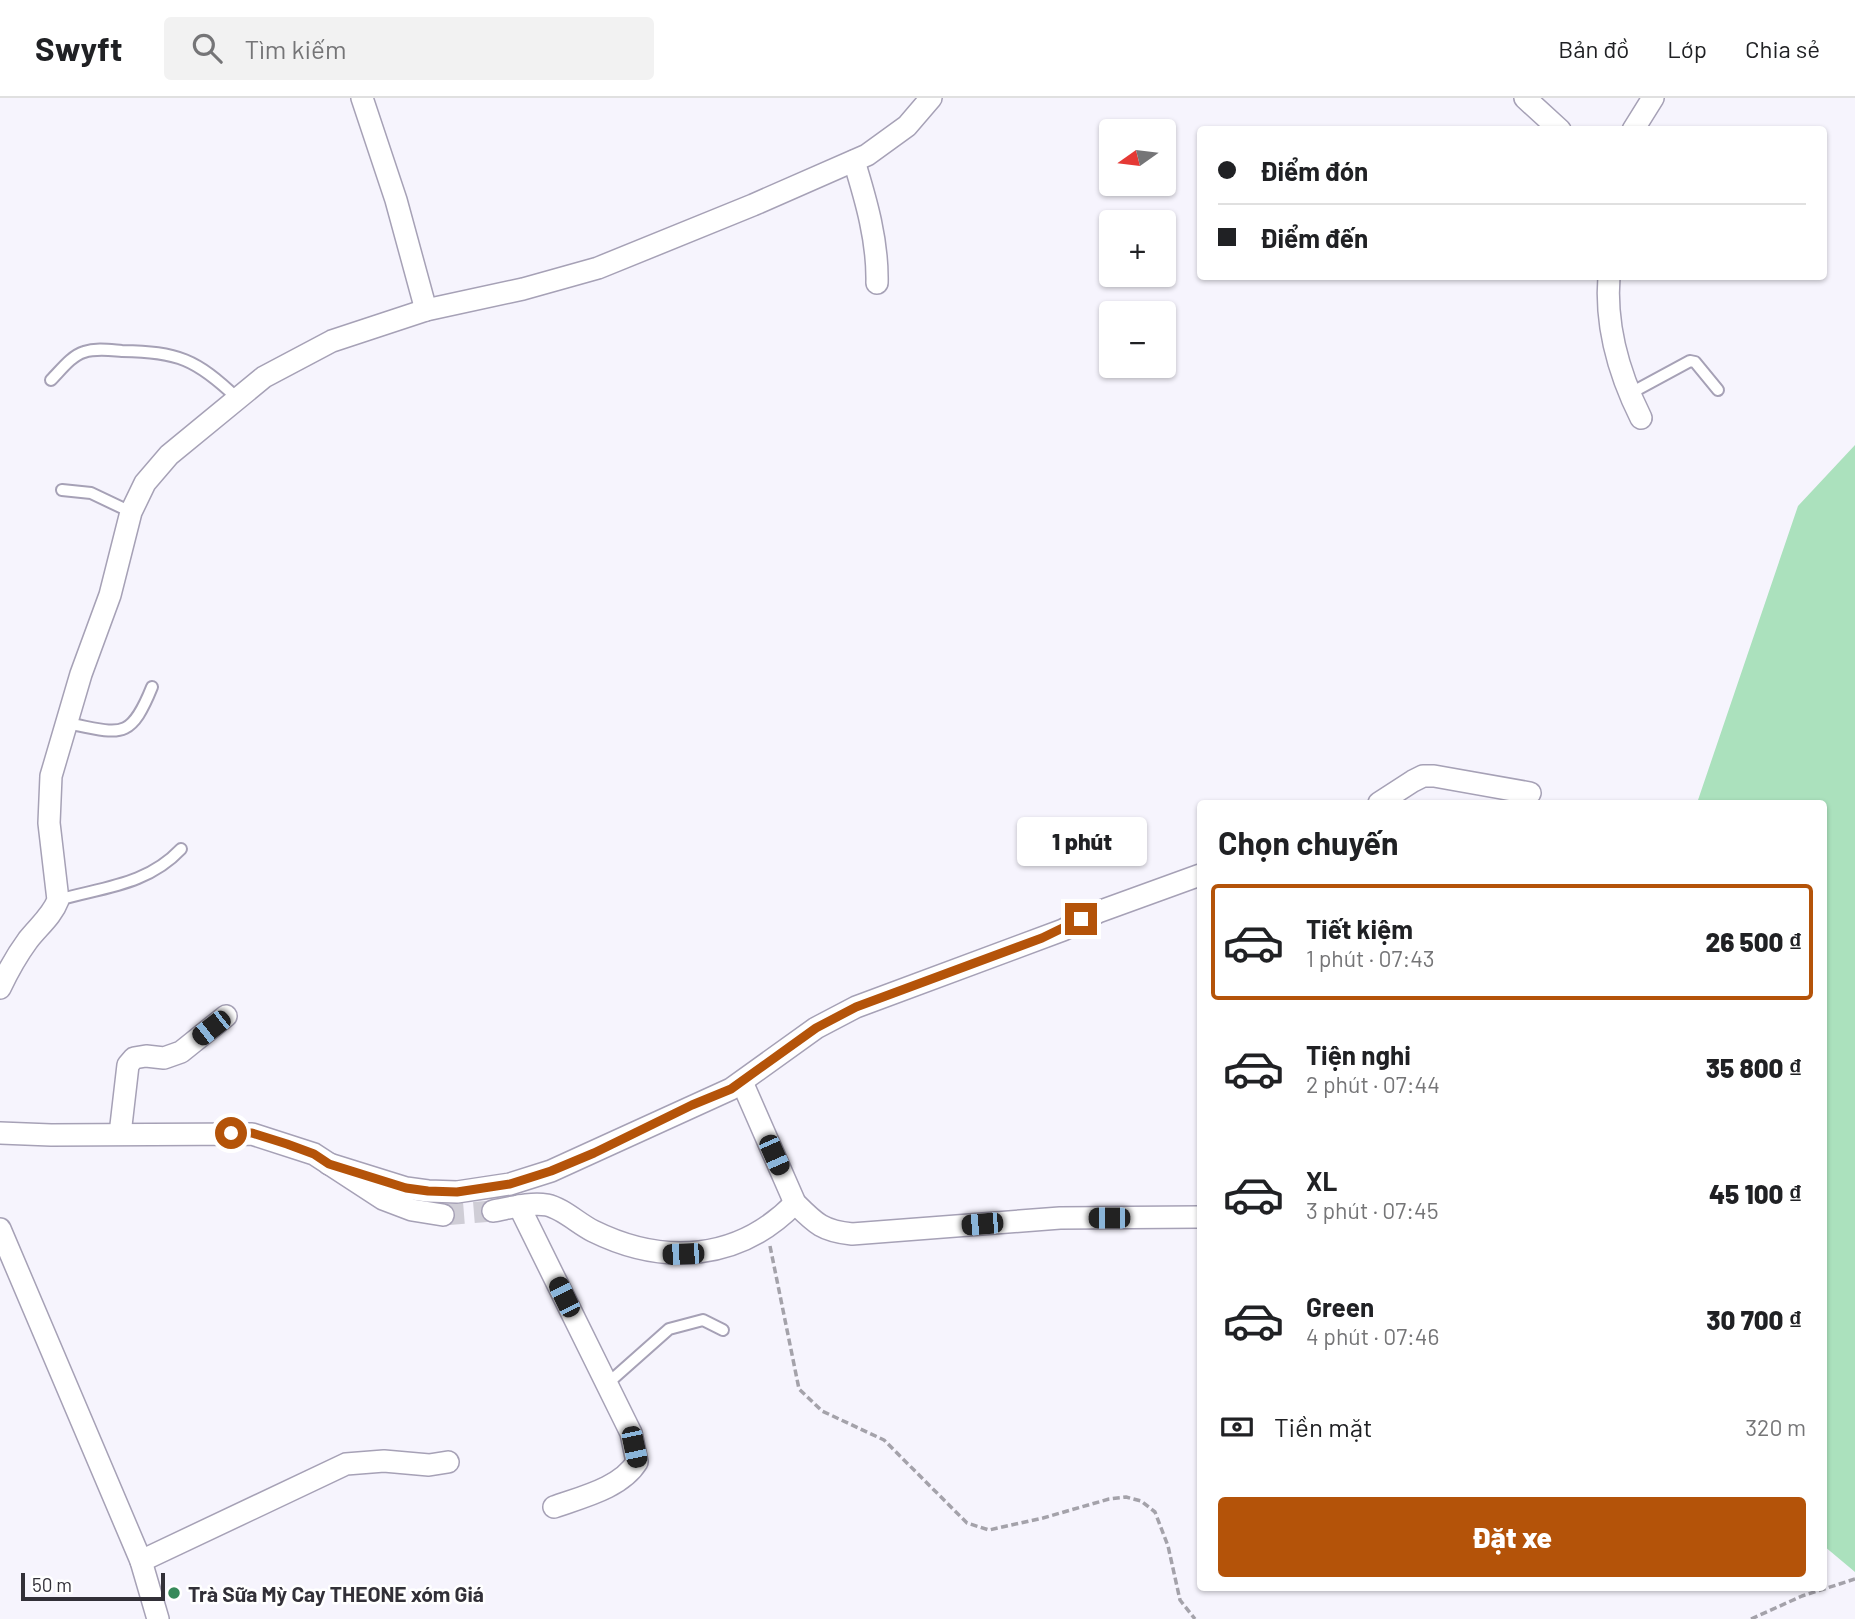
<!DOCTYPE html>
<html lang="vi">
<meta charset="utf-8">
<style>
:root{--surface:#fff;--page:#f2f2f2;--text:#202124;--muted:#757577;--line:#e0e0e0;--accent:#b45309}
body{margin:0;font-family:Barlow,sans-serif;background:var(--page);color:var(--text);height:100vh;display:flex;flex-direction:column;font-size:26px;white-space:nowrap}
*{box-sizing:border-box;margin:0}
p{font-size:23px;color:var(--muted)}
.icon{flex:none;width:38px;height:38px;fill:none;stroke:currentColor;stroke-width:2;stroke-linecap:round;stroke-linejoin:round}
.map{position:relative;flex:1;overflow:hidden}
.details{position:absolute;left:1197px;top:702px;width:630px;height:791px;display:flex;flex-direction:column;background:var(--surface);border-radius:7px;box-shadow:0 2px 5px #0004}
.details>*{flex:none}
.guide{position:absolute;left:1197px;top:28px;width:630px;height:154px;border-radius:7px;box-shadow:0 2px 5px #0004;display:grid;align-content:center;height:154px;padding:0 21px;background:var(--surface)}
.needle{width:46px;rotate:256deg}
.controls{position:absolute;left:1099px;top:21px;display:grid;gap:14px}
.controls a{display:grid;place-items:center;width:77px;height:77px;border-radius:7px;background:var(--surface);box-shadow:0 2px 5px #0004;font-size:35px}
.scale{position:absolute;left:21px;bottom:18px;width:144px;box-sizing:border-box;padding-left:7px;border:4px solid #323038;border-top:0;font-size:19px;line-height:24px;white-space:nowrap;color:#323038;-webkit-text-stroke:5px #fff;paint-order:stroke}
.end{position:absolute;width:32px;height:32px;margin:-16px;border:9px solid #b45309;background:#fff;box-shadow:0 0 0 4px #fff}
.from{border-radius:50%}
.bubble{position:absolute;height:49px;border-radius:7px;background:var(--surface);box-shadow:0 2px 5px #0004;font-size:23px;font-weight:800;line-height:49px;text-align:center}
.car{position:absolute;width:21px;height:42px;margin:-21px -10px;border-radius:9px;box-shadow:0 0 5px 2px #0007;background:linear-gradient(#222 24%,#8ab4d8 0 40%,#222 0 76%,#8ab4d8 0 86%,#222 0)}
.guide b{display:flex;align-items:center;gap:24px;height:66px;font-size:26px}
.guide b+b{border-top:2px solid var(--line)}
.guide i{width:18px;height:18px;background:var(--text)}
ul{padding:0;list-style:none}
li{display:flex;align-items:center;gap:21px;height:116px;margin:0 14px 10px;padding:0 7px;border:4px solid transparent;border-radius:7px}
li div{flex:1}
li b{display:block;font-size:26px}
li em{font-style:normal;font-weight:800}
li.on{border-color:var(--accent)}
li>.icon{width:63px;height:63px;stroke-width:1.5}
h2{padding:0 21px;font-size:32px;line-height:84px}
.pay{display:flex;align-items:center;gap:18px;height:77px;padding:0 21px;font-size:26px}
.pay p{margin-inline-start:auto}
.primary-button{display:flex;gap:14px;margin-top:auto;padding:14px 21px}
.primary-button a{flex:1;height:80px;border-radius:7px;background:var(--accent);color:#fff;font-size:28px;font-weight:800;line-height:80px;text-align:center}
header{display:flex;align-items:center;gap:42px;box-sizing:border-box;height:98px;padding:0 35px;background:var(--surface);border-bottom:2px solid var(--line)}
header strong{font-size:33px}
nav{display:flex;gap:38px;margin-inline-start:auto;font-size:24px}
.search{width:490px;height:63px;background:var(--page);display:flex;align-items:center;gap:18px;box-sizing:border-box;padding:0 24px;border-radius:7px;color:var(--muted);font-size:26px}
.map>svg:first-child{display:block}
.green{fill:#abe1bd}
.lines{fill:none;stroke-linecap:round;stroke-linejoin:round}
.minor-tunnel{stroke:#cfcdd6;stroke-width:21;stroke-dasharray:21 10;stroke-linecap:butt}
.service-casing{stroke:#a6a1b6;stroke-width:14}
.minor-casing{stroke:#a6a1b6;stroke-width:24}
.path{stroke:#a4a2aa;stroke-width:3.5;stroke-dasharray:7 3.5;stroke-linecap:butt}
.service{stroke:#fff;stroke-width:10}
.minor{stroke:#fff;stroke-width:21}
.route{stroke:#b45309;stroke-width:9}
.poi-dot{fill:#37895a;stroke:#fff;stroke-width:2.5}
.labels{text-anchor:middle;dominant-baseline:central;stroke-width:5;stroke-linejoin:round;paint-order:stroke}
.poi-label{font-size:21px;font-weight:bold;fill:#323038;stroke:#fff;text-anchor:start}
</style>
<header>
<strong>Swyft</strong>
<div class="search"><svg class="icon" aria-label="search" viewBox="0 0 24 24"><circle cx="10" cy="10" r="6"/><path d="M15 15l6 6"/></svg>Tìm kiếm</div>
<nav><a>Bản đồ</a><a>Lớp</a><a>Chia sẻ</a></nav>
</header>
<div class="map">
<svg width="1855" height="1521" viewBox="0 0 1855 1521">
<rect width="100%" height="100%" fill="#f6f4fd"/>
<!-- green -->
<path class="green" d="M1855 347V1474L1824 1448V705H1697L1798 408Z"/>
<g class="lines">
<!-- minor-tunnel -->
<path class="minor-tunnel" d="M443 1117 493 1113"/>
<!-- service casing -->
<g class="service-casing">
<g id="service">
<path d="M51 282C61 272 71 258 84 254 96 250 109 252 122 253 178 254 196 261 237 300"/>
<path d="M1629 296 1690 263 1695 264 1718 292"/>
<path d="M62 392 91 395 131 414"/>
<path d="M65 625C119 634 129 646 152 589"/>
<path d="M58 802C104 789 147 787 181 751"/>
<path d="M607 1286 669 1231 703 1222 723 1232"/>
</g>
</g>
<!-- minor casing -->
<g class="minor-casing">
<g id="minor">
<path d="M362 0 396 102 426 212"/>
<path d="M1525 0 1560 32"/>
<path d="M1633 32 1653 0"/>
<path d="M854 63C866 102 878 143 877 185"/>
<path d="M1609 178C1605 228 1619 276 1641 320"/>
<path d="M1379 705 1413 683 1423 678H1434L1530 695"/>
<path d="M0 890C8 873 17 857 28 842 39 828 52 818 58 802L49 725 51 678 81 576 110 497 131 414 145 385 169 357 264 279 332 243 426 212 523 191 598 170 753 107 867 57 907 28 931 0"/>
<path d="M742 984 795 1105C815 1125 822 1133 852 1136L1060 1120 1200 1119"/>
<path d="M0 1035 51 1037 252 1036 314 1056 383 1101 412 1112 443 1117"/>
<path d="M120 1036 128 967 134 960 146 958 164 960 181 954 226 918"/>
<path d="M329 1066 406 1090 428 1093 457 1094 510 1086 551 1073 731 991 816 930 856 909 1063 832 1098 814 1200 777"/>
<path d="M519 1108 631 1335 637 1364C621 1390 582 1399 554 1409"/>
<path d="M493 1113C510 1110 530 1104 547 1107 562 1110 579 1126 593 1133 664 1168 739 1163 795 1105"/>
<path d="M0 1131 141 1463 158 1521"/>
<path d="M141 1463 346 1366 384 1363 429 1367 448 1364"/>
</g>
</g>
<!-- path -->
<g class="path">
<path d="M770 1148 799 1291 822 1313 884 1342 967 1425 989 1432 1043 1420 1109 1401 1126 1399 1141 1403 1155 1414 1168 1448 1180 1502 1195 1521"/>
<path d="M1751 1521 1802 1498 1855 1481"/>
</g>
<!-- service -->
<use href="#service" class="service"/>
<!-- minor -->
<use href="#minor" class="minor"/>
</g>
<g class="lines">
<!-- route -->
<path class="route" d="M231 1035H252L287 1046 314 1056 329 1066 406 1090 428 1093 457 1094 510 1086 551 1073 594 1055 692 1007 731 991 816 930 856 909 1042 840 1081 821"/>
</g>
<!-- markers -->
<circle class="poi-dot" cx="174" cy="1495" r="7"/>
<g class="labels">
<!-- poi labels -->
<g class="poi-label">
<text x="188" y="1495">Trà Sữa Mỳ Cay THEONE xóm Giá</text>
</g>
</g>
</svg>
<div class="controls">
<a><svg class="needle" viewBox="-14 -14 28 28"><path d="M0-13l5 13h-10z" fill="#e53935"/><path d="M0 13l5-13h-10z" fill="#757577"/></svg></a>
<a>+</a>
<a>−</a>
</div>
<div class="scale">50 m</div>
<i class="end from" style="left:231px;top:1035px"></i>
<i class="end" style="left:1081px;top:821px"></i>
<div class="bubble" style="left:1017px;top:719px;width:130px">1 phút</div>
<i class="car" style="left:211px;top:930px;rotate:232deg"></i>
<i class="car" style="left:774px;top:1057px;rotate:156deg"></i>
<i class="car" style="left:1109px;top:1120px;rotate:270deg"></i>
<i class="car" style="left:982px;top:1126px;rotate:265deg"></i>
<i class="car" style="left:683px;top:1156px;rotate:268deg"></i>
<i class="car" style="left:564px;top:1199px;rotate:334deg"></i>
<i class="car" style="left:634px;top:1349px;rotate:168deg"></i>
<div class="guide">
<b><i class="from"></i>Điểm đón</b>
<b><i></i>Điểm đến</b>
</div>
<section class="details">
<h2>Chọn chuyến</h2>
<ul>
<li class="on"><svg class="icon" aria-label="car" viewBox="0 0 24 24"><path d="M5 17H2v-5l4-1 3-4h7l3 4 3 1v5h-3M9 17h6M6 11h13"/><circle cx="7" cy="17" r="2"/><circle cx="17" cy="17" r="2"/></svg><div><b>Tiết kiệm</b><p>1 phút · 07:43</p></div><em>26 500 ₫</em></li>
<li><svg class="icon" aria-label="car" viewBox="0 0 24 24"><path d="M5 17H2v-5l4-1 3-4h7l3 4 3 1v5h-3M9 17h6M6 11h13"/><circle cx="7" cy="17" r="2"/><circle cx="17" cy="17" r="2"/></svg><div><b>Tiện nghi</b><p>2 phút · 07:44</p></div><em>35 800 ₫</em></li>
<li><svg class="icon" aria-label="car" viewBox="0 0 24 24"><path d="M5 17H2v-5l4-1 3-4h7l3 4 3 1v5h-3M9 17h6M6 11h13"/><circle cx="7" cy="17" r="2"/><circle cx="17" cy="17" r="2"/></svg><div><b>XL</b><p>3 phút · 07:45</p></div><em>45 100 ₫</em></li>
<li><svg class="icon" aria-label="car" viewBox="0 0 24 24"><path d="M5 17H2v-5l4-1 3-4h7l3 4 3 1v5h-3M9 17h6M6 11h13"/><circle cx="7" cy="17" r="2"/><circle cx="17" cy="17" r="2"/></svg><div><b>Green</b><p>4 phút · 07:46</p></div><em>30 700 ₫</em></li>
</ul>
<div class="pay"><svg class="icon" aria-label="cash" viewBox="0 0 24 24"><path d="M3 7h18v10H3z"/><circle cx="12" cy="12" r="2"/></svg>Tiền mặt<p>320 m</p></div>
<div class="primary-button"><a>Đặt xe</a></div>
</section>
</div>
